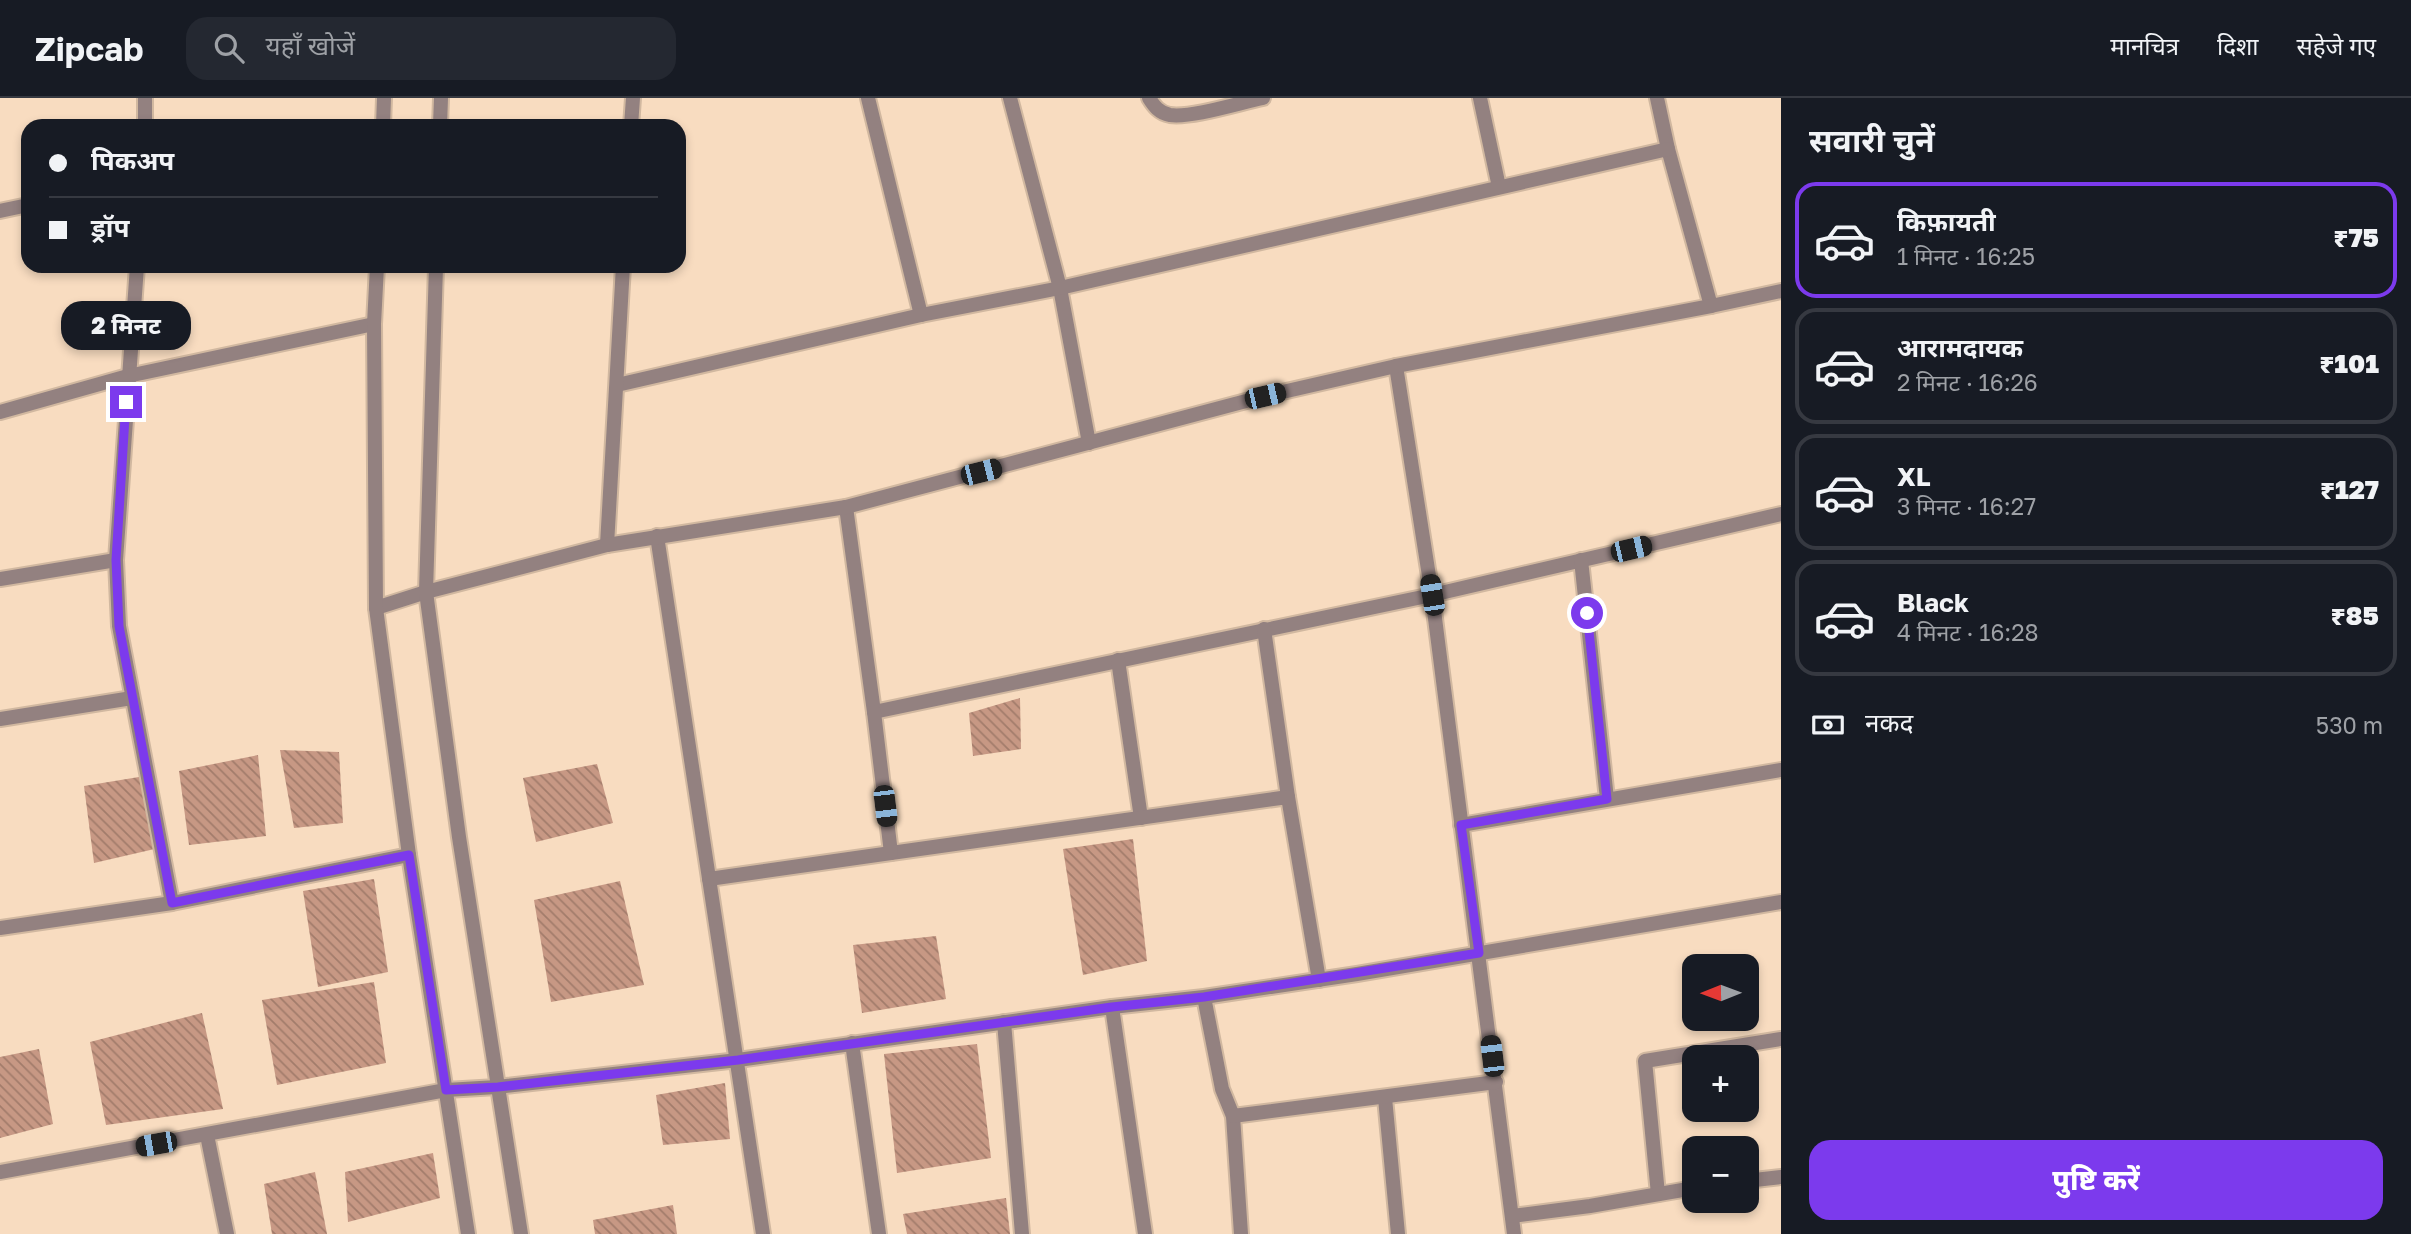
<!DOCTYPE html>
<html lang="hi">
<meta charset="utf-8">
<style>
:root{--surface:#171b24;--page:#242831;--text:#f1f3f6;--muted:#9ea1a6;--line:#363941;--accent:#7c3aed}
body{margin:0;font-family:"Golos Text","Noto Sans Devanagari",sans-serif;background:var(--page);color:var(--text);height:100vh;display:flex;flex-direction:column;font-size:26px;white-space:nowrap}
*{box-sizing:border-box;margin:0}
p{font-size:23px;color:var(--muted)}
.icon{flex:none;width:38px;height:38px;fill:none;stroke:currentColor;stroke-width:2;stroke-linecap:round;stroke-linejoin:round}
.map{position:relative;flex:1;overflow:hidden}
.side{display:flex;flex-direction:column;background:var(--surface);width:630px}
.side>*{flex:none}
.guide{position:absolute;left:21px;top:21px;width:665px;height:154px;border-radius:21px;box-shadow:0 4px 10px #0003;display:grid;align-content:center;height:154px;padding:0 28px;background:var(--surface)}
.needle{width:46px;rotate:269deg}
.buttons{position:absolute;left:1682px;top:856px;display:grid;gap:14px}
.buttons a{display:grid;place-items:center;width:77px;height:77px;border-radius:14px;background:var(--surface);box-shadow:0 4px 10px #0003;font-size:35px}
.end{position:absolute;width:32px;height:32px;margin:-16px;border:9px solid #7c3aed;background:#fff;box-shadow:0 0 0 4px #fff}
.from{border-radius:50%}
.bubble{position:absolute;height:49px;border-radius:21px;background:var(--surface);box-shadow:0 4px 10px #0003;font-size:23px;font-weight:800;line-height:49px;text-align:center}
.car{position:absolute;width:21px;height:42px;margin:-21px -10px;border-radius:9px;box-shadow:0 0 5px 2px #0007;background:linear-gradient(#222 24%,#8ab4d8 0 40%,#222 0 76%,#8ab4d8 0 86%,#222 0)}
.guide b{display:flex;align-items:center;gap:24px;height:66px;font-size:26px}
.guide b+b{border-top:2px solid var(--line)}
.guide i{width:18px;height:18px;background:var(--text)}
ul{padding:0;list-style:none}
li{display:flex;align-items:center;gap:21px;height:116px;margin:0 14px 10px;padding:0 14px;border:4px solid var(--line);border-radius:21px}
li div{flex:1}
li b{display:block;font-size:26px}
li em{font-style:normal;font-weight:800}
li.current{border-color:var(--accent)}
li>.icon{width:63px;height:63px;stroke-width:1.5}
h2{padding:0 28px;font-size:32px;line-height:84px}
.pay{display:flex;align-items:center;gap:18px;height:77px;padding:0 28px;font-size:26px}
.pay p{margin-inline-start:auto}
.cta{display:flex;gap:14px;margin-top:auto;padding:14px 28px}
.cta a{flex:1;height:80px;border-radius:21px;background:var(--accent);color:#fff;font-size:28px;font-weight:800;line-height:80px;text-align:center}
header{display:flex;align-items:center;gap:42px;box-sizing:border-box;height:98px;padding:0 35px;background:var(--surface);border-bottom:2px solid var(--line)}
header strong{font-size:33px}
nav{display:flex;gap:38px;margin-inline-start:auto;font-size:24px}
.search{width:490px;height:63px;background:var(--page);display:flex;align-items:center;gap:18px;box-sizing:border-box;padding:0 24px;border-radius:21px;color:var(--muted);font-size:26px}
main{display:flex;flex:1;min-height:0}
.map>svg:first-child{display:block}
.building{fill:url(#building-back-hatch)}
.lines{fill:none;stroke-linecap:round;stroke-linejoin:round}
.minor-casing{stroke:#d1b8a0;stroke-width:18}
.tertiary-casing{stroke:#d1b8a0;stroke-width:18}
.minor{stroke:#938180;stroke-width:14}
.tertiary{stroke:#938180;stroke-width:14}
.route{stroke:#7c3aed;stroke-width:9}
</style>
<header>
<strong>Zipcab</strong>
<div class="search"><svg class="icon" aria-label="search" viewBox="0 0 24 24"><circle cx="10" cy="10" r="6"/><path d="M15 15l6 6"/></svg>यहाँ खोजें</div>
<nav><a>मानचित्र</a><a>दिशा</a><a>सहेजे गए</a></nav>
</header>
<main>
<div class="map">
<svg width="1781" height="1136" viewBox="0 0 1781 1136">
<defs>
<pattern id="building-back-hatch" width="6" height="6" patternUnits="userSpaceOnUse" patternTransform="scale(1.75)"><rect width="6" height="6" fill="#c79884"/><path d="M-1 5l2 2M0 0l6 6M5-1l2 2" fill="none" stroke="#a27c6b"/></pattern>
</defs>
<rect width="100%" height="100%" fill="#f8dcc0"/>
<!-- building -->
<g class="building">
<path d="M1020 600 1021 651 973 658 969 615Z"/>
<path d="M280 652 339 654 343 725 294 730Z"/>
<path d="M258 657 266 738 189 747 179 673Z"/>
<path d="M597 666 613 725 536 744 523 680Z"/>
<path d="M145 678 159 750 94 765 84 688Z"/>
<path d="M1133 741 1147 863 1083 877 1063 751Z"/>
<path d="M374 781 388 874 318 889 303 793Z"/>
<path d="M620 783 644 887 551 904 534 802Z"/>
<path d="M936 838 946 901 862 915 853 847Z"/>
<path d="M374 884 386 965 277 987 262 902Z"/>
<path d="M202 915 223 1011 106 1027 90 944Z"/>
<path d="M977 946 991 1060 897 1075 884 956Z"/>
<path d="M39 951 53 1026 0 1040V959Z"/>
<path d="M725 985 730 1041 663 1047 656 997Z"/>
<path d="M433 1055 440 1100 348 1124 345 1074Z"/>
<path d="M315 1074 327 1136H272L264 1086Z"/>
<path d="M1006 1100 1010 1136H907L903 1116Z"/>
<path d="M673 1107 677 1136H595L593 1122Z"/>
</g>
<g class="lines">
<!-- minor casing -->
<g class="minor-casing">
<g id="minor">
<path d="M868 0 921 217"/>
<path d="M1010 0 1060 190 1089 345"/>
<path d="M1149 0C1154 8 1159 15 1170 17 1192 20 1239 5 1263 0"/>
<path d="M1480 0 1499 89"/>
<path d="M1657 0 1668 51 1711 208"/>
<path d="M145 28V0"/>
<path d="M631 28 633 0"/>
<path d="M0 113 28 107"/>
<path d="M137 168 116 462 119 528 172 805"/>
<path d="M1396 268 1432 497 1514 1136"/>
<path d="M617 287 921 217 1060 190 1668 51"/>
<path d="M0 314 128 278 374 226"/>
<path d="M846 409 874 614 1432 497 1781 416"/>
<path d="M657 438 763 1136"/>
<path d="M607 447 623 168"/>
<path d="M1581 462 1607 701"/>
<path d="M0 481 116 462"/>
<path d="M376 510 426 494 607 447 846 409 1265 298 1396 268 1711 208 1781 193"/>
<path d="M1264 531 1288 699"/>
<path d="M1118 562 1141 720"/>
<path d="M0 621 132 600"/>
<path d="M1461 727 1781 672"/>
<path d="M891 755 1288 699 1319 882"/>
<path d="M709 781 891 755 874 614"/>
<path d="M0 830 172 805 409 757"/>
<path d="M1204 899 1222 991 1233 1018 1241 1136"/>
<path d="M1112 909 1145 1136"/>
<path d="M1004 924 1022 1136"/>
<path d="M852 945 879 1136"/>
<path d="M1385 1000 1398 1136"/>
<path d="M1233 1018 1496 984"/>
<path d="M207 1037 227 1136"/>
<path d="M0 1074 446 992 497 989 738 962 1112 909 1204 899 1357 876 1781 804"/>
<path d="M1746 1083 1781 1079"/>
<path d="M1658 1096 1645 963 1781 941"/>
<path d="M1512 1118 1590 1108 1694 1090"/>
</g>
</g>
<!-- tertiary casing -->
<g class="tertiary-casing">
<g id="tertiary">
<path d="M383 28 384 0"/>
<path d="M440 28 441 0"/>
<path d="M377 168 374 226 376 510 409 757 468 1136"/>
<path d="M436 168 426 494 459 739 521 1136"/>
</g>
</g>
<!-- minor -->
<use href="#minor" class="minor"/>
<!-- tertiary -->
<use href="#tertiary" class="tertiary"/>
</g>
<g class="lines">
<!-- route -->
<path class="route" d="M126 304 116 462 119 528 172 805 409 757 446 992 498 989 738 962 1112 909 1204 899 1479 855 1461 727 1607 701 1587 515"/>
</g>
</svg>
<div class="buttons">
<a><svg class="needle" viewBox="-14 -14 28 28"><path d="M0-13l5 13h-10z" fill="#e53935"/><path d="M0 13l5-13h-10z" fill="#9ea1a6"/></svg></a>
<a>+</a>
<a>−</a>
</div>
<i class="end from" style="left:1587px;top:515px"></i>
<i class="end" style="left:126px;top:304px"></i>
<div class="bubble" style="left:61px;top:203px;width:130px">2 मिनट</div>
<i class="car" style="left:1265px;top:298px;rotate:77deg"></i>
<i class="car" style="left:981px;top:374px;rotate:76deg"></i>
<i class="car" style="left:1631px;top:451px;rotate:77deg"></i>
<i class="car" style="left:1432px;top:497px;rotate:351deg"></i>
<i class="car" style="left:885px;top:708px;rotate:173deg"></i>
<i class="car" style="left:1492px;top:958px;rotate:353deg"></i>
<i class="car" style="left:156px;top:1046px;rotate:260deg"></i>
<div class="guide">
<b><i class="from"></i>पिकअप</b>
<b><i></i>ड्रॉप</b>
</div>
</div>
<section class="side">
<h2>सवारी चुनें</h2>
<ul>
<li class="current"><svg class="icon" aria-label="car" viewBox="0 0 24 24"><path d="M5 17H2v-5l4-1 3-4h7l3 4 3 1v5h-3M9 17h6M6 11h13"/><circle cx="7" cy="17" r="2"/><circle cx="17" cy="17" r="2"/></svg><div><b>किफ़ायती</b><p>1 मिनट · 16:25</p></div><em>₹75</em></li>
<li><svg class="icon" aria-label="car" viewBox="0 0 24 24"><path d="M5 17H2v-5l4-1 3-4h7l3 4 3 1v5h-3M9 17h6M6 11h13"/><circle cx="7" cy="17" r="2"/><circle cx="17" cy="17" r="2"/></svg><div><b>आरामदायक</b><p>2 मिनट · 16:26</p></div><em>₹101</em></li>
<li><svg class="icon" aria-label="car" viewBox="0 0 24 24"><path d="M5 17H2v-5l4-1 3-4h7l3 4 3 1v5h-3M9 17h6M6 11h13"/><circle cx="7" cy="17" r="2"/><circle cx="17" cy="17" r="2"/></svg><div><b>XL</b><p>3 मिनट · 16:27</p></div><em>₹127</em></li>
<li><svg class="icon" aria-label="car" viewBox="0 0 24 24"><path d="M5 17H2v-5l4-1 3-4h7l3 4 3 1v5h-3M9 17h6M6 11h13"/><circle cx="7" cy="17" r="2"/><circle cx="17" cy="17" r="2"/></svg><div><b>Black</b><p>4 मिनट · 16:28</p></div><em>₹85</em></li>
</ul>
<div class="pay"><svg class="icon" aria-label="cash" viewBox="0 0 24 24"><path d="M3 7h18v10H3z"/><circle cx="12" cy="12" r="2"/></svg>नकद<p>530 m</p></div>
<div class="cta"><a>पुष्टि करें</a></div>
</section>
</main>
